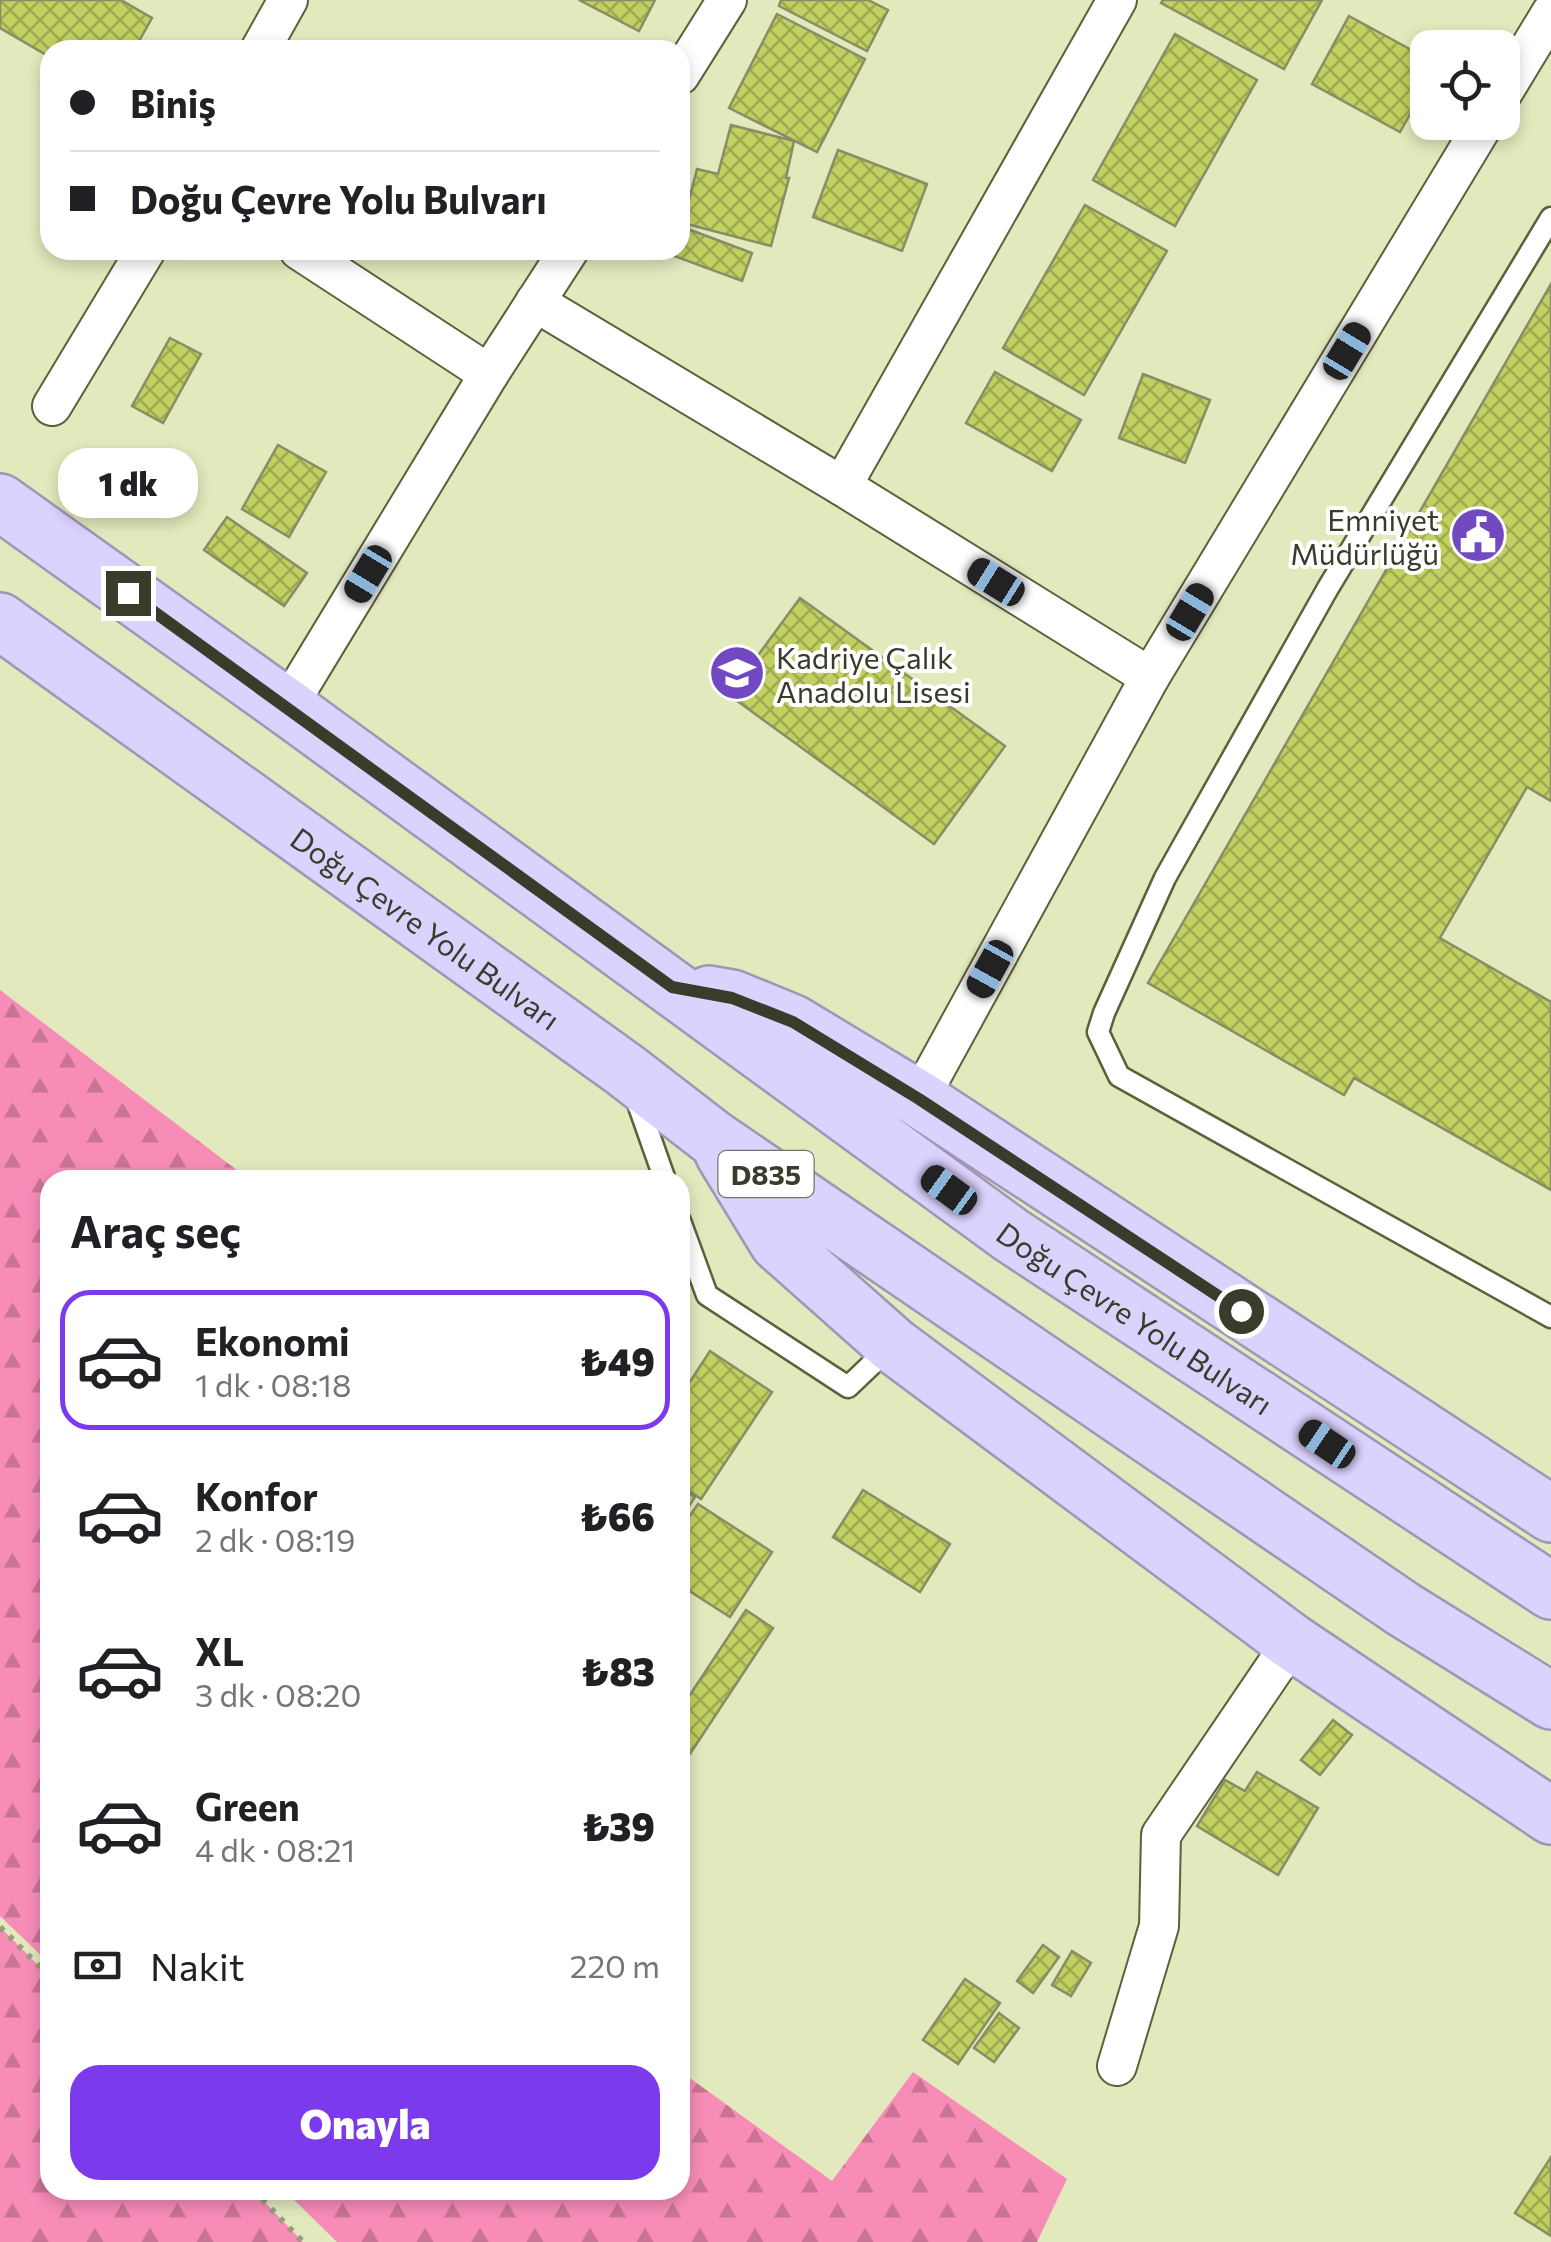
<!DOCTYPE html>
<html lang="tr">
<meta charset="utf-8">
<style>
:root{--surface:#fff;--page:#f6f6f6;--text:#202124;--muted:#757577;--line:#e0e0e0;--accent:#7c3aed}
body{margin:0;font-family:Commissioner,sans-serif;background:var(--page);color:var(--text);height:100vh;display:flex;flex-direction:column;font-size:38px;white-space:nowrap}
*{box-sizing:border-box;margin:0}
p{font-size:32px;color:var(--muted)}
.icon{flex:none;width:55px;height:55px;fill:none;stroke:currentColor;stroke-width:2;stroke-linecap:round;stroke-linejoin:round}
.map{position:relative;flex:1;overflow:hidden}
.side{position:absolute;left:40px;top:1170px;width:650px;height:1030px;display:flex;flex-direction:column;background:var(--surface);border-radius:30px;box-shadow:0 5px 15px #0003}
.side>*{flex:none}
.guide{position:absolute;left:40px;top:40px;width:650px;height:220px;border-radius:30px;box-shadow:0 5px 15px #0003;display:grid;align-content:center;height:220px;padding:0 30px;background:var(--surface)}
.controls{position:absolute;left:1410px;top:30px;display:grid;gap:20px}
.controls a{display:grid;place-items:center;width:110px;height:110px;border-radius:20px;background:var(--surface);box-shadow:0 5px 15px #0003;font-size:50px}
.end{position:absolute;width:45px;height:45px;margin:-22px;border:12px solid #393c2b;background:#fff;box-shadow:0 0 0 5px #fff}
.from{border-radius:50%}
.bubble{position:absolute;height:70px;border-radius:30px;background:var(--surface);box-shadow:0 5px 15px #0003;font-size:32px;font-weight:800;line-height:70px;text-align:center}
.car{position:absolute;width:30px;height:60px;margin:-30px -15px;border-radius:12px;box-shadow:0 0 8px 2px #0007;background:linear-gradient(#222 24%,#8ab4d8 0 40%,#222 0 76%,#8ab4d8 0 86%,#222 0)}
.guide b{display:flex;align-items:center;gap:35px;height:95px;font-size:38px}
.guide b+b{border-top:2px solid var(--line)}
.guide i{width:25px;height:25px;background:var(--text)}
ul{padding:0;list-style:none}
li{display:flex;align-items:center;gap:30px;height:140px;margin:0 20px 15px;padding:0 10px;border:5px solid transparent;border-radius:30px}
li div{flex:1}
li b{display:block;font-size:38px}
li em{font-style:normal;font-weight:800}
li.active{border-color:var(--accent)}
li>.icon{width:90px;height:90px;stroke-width:1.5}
h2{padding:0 30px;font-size:45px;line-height:120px}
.pay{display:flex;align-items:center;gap:25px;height:110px;padding:0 30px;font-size:38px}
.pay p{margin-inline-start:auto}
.action{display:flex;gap:20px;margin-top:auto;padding:20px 30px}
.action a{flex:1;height:115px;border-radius:30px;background:var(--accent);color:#fff;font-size:40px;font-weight:800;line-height:115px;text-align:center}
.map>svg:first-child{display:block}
.forest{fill:url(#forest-firs)}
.building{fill:url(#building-cross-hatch);stroke:#878e66;stroke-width:2.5}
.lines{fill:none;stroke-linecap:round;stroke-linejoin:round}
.service-casing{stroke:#5b613a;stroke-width:25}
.minor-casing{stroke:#5b613a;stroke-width:42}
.trunk-casing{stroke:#9e96b4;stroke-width:60}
.path{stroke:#979d7d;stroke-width:6;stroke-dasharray:5 8;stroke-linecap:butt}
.service{stroke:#fff;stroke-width:20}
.minor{stroke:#fff;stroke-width:38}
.trunk{stroke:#dcd2fe;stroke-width:55}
.route{stroke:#393c2b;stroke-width:12}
.labels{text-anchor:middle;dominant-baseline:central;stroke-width:8;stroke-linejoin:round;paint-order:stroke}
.shield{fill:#fff;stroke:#74766b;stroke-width:2.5}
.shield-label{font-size:28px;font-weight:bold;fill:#393c2b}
.poi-label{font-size:30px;fill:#393c2b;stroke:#fff;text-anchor:end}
.street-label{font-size:30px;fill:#393c2b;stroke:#fff}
</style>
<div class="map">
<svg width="1551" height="2242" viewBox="0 0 1551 2242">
<defs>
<pattern id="forest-firs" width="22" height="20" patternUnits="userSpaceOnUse" patternTransform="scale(2.5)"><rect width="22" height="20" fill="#f78cb7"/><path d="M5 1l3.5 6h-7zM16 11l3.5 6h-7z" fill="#c97495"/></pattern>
<pattern id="building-cross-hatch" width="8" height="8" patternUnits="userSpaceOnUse" patternTransform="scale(2.5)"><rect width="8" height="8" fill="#c2d061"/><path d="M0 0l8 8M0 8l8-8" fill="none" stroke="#9faa50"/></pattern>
</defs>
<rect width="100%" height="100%" fill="#e1e9bd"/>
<!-- forest -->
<g class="forest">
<path d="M0 990 250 1180H50V1964L0 1916Z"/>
<path d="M0 1927 50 1977V2190H253L303 2242H0Z"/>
<path d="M680 2071 832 2181 913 2072 1067 2179 1037 2242H337L284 2190H680Z"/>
</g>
<!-- building -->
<g class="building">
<path d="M0 0H121L152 18 134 50H50V57L0 28Z"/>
<path d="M579 0H655L639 31Z"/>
<path d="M781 0H868L888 10 867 51 779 6Z"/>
<path d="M1163 0H1322L1284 69 1161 3Z"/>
<path d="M777 14 865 59 817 152 729 108Z"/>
<path d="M1349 16 1428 59V82L1400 132 1312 84Z"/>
<path d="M1175 34 1257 80 1175 226 1093 180Z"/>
<path d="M340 46 513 47V50H340Z"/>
<path d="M731 125 794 141 786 178H789L771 246 683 223 697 169 718 174Z"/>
<path d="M838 150 927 184 902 251 813 217Z"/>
<path d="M1085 205 1167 251 1084 395 1003 348Z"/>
<path d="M680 226 752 253 742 281 658 250H680Z"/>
<path d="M1551 284V801L1527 787 1440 938 1551 1002V1190L1354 1078 1344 1095 1148 983Z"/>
<path d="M170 338 201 354 163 423 132 406Z"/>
<path d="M995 372 1081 420 1052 471 966 423Z"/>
<path d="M1143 374 1210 400 1185 463 1119 438Z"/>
<path d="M278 445 326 472 289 537 242 509Z"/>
<path d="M227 517 307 573 284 606 204 550Z"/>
<path d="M800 598 1005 746 934 844 729 695Z"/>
<path d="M710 1351 772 1392 701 1499 680 1485V1397Z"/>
<path d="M680 1488 695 1497 680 1520Z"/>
<path d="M863 1490 950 1544 920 1592 833 1537Z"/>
<path d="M698 1504 772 1552 730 1617 680 1585V1530Z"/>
<path d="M746 1610 773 1628 680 1769V1710Z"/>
<path d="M1333 1720 1352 1735 1320 1775 1301 1760Z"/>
<path d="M1257 1772 1318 1808 1278 1875 1197 1826 1225 1780 1245 1791Z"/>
<path d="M1043 1945 1059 1957 1033 1993 1017 1981Z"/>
<path d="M1072 1951 1091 1963 1071 1996 1052 1985Z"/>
<path d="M965 1979 1000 2003 958 2064 923 2040Z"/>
<path d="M999 2013 1019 2028 994 2062 974 2048Z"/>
<path d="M1551 2157V2236L1515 2213Z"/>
</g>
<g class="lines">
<!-- service casing -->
<g class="service-casing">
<g id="service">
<path d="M1551 218 1328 588 1165 878 1104 1013 1098 1032 1119 1076 1551 1317"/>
<path d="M635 1095 665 1180"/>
<path d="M680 1221 707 1295 848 1387 892 1345"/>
</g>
</g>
<!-- minor casing -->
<g class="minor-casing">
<g id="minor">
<path d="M260 50 288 0"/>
<path d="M680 75 727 0"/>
<path d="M1502 94 1551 13"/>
<path d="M299 250 489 374"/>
<path d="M535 302 842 486 1150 677"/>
<path d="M52 406 146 250"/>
<path d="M842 486 1117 0"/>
<path d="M287 707 489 374 569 250"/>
<path d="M919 1099 1150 677 1485 122"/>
<path d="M1117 2066 1159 1926 1161 1835 1292 1642"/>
</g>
</g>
<!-- trunk casing -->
<g class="trunk-casing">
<g id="trunk">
<path id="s1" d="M0 502 287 707 1011 1235 1551 1591"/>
<path id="s2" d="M0 621 625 1070 713 1138 1403 1609 1551 1701"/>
<path d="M709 994 732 998 793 1023 919 1099 1551 1514"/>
<path d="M723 1153 778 1243 893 1345 1292 1642 1551 1816"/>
</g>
</g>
<!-- path -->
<g class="path">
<path d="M0 1927 50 1977"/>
<path d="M253 2190 303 2242"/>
</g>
<!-- service -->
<use href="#service" class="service"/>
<!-- minor -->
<use href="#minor" class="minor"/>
<!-- trunk -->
<use href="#trunk" class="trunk"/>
</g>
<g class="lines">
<!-- route -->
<path class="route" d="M128 593 672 987 732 998 793 1022 919 1099 1241 1311"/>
</g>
<!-- icons -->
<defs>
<g id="civic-disc" transform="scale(2.875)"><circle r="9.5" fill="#7349c1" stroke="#fff"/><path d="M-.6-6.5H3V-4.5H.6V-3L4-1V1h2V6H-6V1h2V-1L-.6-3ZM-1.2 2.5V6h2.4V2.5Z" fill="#fff"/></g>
<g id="school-disc" transform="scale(2.875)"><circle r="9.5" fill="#7349c1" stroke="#fff"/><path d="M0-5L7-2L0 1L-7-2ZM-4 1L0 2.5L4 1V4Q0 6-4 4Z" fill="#fff"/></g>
</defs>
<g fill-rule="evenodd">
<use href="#civic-disc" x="1478" y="535"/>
<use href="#school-disc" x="737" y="673"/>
</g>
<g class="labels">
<!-- shield labels -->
<rect class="shield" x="718.5" y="1151" width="95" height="46" rx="8"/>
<g class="shield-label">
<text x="766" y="1174">D835</text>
</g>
<!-- poi labels -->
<g class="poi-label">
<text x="1439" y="518">Emniyet<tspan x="1439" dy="34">Müdürlüğü</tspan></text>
<text x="776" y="656" text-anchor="start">Kadriye Çalık<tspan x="776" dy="34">Anadolu Lisesi</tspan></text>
</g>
<!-- street labels -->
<g class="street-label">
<text stroke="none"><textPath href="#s2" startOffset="525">Doğu Çevre Yolu Bulvarı</textPath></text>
<text stroke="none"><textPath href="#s1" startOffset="1398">Doğu Çevre Yolu Bulvarı</textPath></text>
</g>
</g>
</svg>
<div class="controls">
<a><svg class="icon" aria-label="locate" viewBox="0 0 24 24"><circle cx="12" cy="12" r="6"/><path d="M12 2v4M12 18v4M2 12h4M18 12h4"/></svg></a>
</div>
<i class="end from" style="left:1241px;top:1311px"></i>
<i class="end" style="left:128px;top:593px"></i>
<div class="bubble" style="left:58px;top:448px;width:140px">1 dk</div>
<i class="car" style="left:1347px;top:351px;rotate:31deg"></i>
<i class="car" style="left:368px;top:574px;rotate:211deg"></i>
<i class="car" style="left:996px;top:582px;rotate:302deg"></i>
<i class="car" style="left:1190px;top:612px;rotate:31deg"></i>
<i class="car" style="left:990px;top:969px;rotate:209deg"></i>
<i class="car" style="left:949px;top:1190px;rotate:306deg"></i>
<i class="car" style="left:1327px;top:1444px;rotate:304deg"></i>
<div class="guide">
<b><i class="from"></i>Biniş</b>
<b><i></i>Doğu Çevre Yolu Bulvarı</b>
</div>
<section class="side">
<h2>Araç seç</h2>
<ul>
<li class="active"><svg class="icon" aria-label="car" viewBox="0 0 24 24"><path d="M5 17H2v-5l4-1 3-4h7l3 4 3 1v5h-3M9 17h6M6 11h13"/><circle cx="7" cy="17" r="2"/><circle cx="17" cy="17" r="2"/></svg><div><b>Ekonomi</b><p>1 dk · 08:18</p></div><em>₺49</em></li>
<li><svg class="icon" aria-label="car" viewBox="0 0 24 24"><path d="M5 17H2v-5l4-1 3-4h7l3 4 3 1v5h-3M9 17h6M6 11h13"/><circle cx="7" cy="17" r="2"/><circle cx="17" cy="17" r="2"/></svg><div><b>Konfor</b><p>2 dk · 08:19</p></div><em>₺66</em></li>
<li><svg class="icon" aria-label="car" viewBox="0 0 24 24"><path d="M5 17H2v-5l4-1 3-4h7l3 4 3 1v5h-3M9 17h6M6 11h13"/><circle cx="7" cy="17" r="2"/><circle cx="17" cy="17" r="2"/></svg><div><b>XL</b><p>3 dk · 08:20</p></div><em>₺83</em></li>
<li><svg class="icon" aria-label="car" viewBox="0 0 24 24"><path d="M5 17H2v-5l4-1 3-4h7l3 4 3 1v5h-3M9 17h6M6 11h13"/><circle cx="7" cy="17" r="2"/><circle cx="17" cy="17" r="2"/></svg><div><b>Green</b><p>4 dk · 08:21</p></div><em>₺39</em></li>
</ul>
<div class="pay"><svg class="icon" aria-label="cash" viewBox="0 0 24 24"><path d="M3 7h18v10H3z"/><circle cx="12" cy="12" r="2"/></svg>Nakit<p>220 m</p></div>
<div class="action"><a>Onayla</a></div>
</section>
</div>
